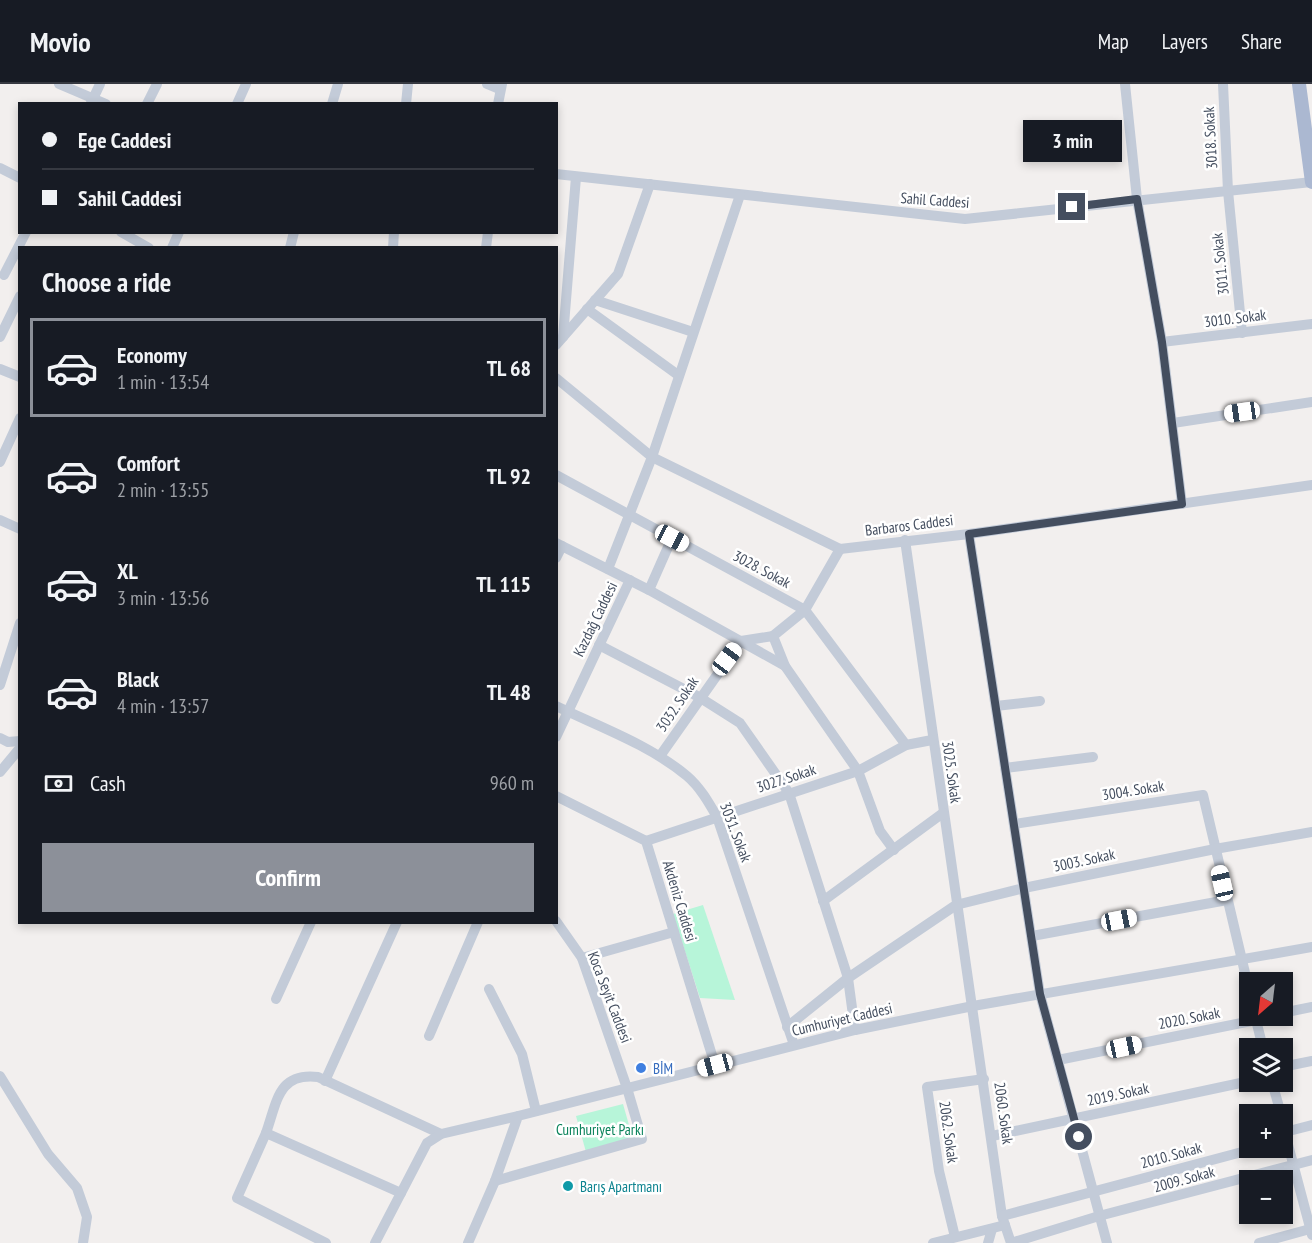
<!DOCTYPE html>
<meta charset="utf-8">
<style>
:root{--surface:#171b24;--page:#20242c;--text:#f1f3f6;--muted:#9ea1a6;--line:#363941;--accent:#8c9099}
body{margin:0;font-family:"PT Sans Narrow",sans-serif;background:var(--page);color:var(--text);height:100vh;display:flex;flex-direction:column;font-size:22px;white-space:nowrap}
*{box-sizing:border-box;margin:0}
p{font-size:20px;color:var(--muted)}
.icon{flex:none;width:33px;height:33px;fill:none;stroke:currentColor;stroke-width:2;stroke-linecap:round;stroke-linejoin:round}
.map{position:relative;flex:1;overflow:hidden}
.details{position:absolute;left:18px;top:162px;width:540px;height:678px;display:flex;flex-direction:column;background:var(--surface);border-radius:0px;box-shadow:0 3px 9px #0003}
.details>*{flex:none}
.banner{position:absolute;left:18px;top:18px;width:540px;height:132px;border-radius:0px;box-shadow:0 3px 9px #0003;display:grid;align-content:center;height:132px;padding:0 24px;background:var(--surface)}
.needle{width:39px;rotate:208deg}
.buttons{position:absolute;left:1239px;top:888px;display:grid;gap:12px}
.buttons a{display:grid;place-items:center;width:54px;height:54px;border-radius:0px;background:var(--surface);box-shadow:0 3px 9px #0003;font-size:30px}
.end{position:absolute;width:27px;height:27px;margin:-14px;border:8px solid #444e5f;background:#fff;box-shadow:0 0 0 3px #fff}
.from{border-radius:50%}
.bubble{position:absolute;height:42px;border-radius:0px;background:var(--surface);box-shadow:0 3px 9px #0003;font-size:20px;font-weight:700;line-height:42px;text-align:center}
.car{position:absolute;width:18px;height:36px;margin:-18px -9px;border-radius:8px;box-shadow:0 0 4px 2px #0007;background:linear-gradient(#fff 24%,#345 0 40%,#fff 0 76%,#345 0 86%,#fff 0)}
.banner b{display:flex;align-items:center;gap:21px;height:57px;font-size:22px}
.banner b+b{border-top:2px solid var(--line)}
.banner i{width:15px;height:15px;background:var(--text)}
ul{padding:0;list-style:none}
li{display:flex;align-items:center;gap:18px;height:99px;margin:0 12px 9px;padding:0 12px;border:3px solid transparent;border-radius:0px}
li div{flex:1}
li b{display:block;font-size:22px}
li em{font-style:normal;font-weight:700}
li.selected{border-color:var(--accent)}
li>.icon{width:54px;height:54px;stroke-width:1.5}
h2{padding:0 24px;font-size:27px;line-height:72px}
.pay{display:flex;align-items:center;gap:15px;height:66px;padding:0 24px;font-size:22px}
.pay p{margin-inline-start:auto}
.action{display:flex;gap:12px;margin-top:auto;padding:12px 24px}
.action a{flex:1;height:69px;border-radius:0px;background:var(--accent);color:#fff;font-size:24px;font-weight:700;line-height:69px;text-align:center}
header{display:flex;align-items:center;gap:36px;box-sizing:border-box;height:84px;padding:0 30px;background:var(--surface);border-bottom:2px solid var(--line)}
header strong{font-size:28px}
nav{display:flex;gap:33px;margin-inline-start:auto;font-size:21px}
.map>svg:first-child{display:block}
.green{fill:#b7f5d9}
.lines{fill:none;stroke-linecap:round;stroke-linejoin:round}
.minor{stroke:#c3cbd8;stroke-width:10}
.major{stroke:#abb8d1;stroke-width:14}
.route{stroke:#444e5f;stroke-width:8}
.shop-dot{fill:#3f7fe0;stroke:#fff;stroke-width:2}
.culture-dot{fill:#0f9aa8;stroke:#fff;stroke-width:2}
.labels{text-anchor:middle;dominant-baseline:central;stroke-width:5;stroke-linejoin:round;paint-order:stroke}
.street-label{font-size:15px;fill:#444e5f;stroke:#fff}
.shop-label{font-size:15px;fill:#366cbe;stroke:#fff;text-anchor:start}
.park-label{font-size:15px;fill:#0b835b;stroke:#fff}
.culture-label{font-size:15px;fill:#0d838f;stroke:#fff;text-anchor:start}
</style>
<header>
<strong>Movio</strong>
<nav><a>Map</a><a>Layers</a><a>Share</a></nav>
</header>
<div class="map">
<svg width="1312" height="1159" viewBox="0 0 1312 1159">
<rect width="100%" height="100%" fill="#f2efee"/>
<!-- green -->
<g class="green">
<path d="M703 821 735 916 700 914 673 830Z"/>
<path d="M623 1020 633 1055 586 1068 576 1032Z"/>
</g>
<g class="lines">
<!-- minor -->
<g class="minor">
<path d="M59 0 106 20"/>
<path d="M487 0 499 5"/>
<path d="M1125 0 1137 115 1162 258 1182 420"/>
<path d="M1223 0 1228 107 1242 249"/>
<path d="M91 19 100 0"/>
<path d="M147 20 157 0"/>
<path d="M237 20 246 0"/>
<path d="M332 20 338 0"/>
<path d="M406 20 408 0"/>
<path d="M498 20 502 0"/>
<path d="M0 84 20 94"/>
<path d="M556 90 965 135 1312 98"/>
<path d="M121 148 149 164"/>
<path d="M172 164 179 148"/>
<path d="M290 164 294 148"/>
<path d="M393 164 394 148"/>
<path d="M486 164 488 148"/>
<path d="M4 191 26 148"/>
<path d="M595 216 693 248"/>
<path d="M587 225 678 291"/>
<path d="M0 253 20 212"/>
<path d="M563 253 576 93"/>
<path d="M1162 258 1312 240"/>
<path d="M556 261 618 190 650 100"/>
<path d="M0 285 20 293"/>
<path d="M556 294 652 373 840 465 969 450 1312 401"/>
<path d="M1173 339 1312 318"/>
<path d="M0 378 20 334"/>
<path d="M556 391 805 526 906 661"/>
<path d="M0 436 20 445"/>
<path d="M969 450 1040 910 1107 1159"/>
<path d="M905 456 1002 1132 1011 1159"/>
<path d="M556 459 649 506 785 582"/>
<path d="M556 474 562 462"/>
<path d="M608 485 652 373 740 111"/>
<path d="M649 506 672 454"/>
<path d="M773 552 785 582 858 687 880 747 894 766"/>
<path d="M599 561 699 613 740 639 789 709 848 894 855 946"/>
<path d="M0 601 20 539"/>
<path d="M556 622C600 643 650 661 687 692 700 703 709 719 717 733L794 961"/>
<path d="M996 622 1040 617"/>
<path d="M556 653 630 496"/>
<path d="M0 654 8 658 20 657"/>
<path d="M660 672 741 557 773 552 805 526 840 465"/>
<path d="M1005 684 1093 673"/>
<path d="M0 688 20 664"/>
<path d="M556 712 646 757 715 981"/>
<path d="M1014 740 1203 711 1250 910"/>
<path d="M646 757 858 687 906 661 932 656"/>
<path d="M823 817 943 729"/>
<path d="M1032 852 1227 816"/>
<path d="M582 874 674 848"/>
<path d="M489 905 522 970 536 1027"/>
<path d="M276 915 311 838"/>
<path d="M1282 929 1312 923"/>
<path d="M1255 932 1263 964"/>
<path d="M787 943 848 894 956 821 1024 804 1215 765 1312 748"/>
<path d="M429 952 478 838"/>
<path d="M1058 976 1256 936"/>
<path d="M1282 983 1312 977"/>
<path d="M0 992 48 1070 77 1104 87 1133 83 1159"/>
<path d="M325 997 397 838"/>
<path d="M1272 998 1281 1030"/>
<path d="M1282 1038 1312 1151"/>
<path d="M1285 1048 1312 1041"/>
<path d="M266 1049C277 1018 278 988 318 993L441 1050"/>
<path d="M992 1052 1250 997"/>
<path d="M495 1097 642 1055 627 1004 582 874 556 837"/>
<path d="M1002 1132 1257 1064"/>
<path d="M955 1153 939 1087 927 1003 984 995"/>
<path d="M326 1159 237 1114 266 1049 401 1109"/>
<path d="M375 1159 427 1059 441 1050 518 1032"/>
<path d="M468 1159 495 1097 518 1032 855 946 973 922 1312 863"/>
<path d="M933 1159 1005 1141"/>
<path d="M988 1159 992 1145"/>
<path d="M1011 1159 1099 1132 1312 1076"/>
<path d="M1259 1159 1310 1145"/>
</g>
<!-- major -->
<path class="major" d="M1299 0 1312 98"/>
</g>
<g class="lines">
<!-- route -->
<path class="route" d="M1072 123 1137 115 1162 258 1182 420 969 450 1040 910 1079 1053"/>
</g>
<!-- markers -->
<circle class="shop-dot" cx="641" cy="984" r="6"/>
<circle class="culture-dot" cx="568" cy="1102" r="6"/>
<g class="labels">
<!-- street labels -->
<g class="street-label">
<text transform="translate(1210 54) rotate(-93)">3018. Sokak</text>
<text transform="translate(935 116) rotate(4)">Sahil Caddesi</text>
<text transform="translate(1220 180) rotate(-96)">3011. Sokak</text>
<text transform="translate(1235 234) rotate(-7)">3010. Sokak</text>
<text transform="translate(909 441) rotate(-7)">Barbaros Caddesi</text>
<text transform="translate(762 485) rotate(28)">3028. Sokak</text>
<text transform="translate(595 535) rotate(-64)">Kazdağ Caddesi</text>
<text transform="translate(677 620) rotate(-56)">3032. Sokak</text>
<text transform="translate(952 688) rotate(82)">3025. Sokak</text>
<text transform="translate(786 694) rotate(-18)">3027. Sokak</text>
<text transform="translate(1133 706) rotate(-9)">3004. Sokak</text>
<text transform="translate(736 748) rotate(69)">3031. Sokak</text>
<text transform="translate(1084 776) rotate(-12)">3003. Sokak</text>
<text transform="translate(680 817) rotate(73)">Akdeniz Caddesi</text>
<text transform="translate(610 913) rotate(69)">Koca Seyit Caddesi</text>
<text transform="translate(1189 934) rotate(-11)">2020. Sokak</text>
<text transform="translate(842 935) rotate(-13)">Cumhuriyet Caddesi</text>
<text transform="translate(1118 1010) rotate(-12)">2019. Sokak</text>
<text transform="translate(1004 1029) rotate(82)">2060. Sokak</text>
<text transform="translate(949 1048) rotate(82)">2062. Sokak</text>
<text transform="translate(1171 1071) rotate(-15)">2010. Sokak</text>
<text transform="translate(1184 1095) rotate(-15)">2009. Sokak</text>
</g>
<!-- shop labels -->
<g class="shop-label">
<text x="653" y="984">BİM</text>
</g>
<!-- park labels -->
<g class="park-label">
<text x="600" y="1045">Cumhuriyet Parkı</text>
</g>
<!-- culture labels -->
<g class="culture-label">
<text x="580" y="1102">Barış Apartmanı</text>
</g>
</g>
</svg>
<div class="buttons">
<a><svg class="needle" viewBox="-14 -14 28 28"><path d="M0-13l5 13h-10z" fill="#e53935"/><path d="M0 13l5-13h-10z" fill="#9ea1a6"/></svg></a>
<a><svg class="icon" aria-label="layers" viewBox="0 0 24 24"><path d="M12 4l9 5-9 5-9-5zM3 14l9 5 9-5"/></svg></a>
<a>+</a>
<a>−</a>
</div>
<i class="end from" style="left:1079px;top:1053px"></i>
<i class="end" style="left:1072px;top:123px"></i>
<div class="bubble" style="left:1023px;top:36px;width:99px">3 min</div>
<i class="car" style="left:1242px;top:328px;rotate:262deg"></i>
<i class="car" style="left:672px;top:454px;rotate:118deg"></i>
<i class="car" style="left:727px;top:575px;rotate:37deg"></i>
<i class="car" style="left:1222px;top:799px;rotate:347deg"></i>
<i class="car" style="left:1119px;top:836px;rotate:79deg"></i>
<i class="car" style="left:1124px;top:963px;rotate:78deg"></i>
<i class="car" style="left:715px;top:981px;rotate:255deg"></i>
<div class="banner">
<b><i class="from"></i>Ege Caddesi</b>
<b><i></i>Sahil Caddesi</b>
</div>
<section class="details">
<h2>Choose a ride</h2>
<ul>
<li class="selected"><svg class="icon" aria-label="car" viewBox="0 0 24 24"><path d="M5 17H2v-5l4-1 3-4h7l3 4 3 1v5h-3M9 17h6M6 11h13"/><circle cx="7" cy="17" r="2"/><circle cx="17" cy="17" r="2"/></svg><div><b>Economy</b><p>1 min · 13:54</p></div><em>TL 68</em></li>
<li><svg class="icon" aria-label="car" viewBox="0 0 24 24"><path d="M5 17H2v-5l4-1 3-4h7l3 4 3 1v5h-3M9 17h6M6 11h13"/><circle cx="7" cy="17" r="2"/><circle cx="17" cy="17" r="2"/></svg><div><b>Comfort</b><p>2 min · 13:55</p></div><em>TL 92</em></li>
<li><svg class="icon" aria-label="car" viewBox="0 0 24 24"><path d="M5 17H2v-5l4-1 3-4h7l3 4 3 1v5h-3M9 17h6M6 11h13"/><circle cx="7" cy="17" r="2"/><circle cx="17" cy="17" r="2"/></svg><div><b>XL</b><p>3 min · 13:56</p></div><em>TL 115</em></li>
<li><svg class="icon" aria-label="car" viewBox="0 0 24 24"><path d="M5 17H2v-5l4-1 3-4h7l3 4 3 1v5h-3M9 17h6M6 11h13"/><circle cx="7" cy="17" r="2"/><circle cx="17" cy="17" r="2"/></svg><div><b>Black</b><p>4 min · 13:57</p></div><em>TL 48</em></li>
</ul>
<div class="pay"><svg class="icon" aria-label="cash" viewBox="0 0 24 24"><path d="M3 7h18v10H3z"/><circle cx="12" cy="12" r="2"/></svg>Cash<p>960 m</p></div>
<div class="action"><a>Confirm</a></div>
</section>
</div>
